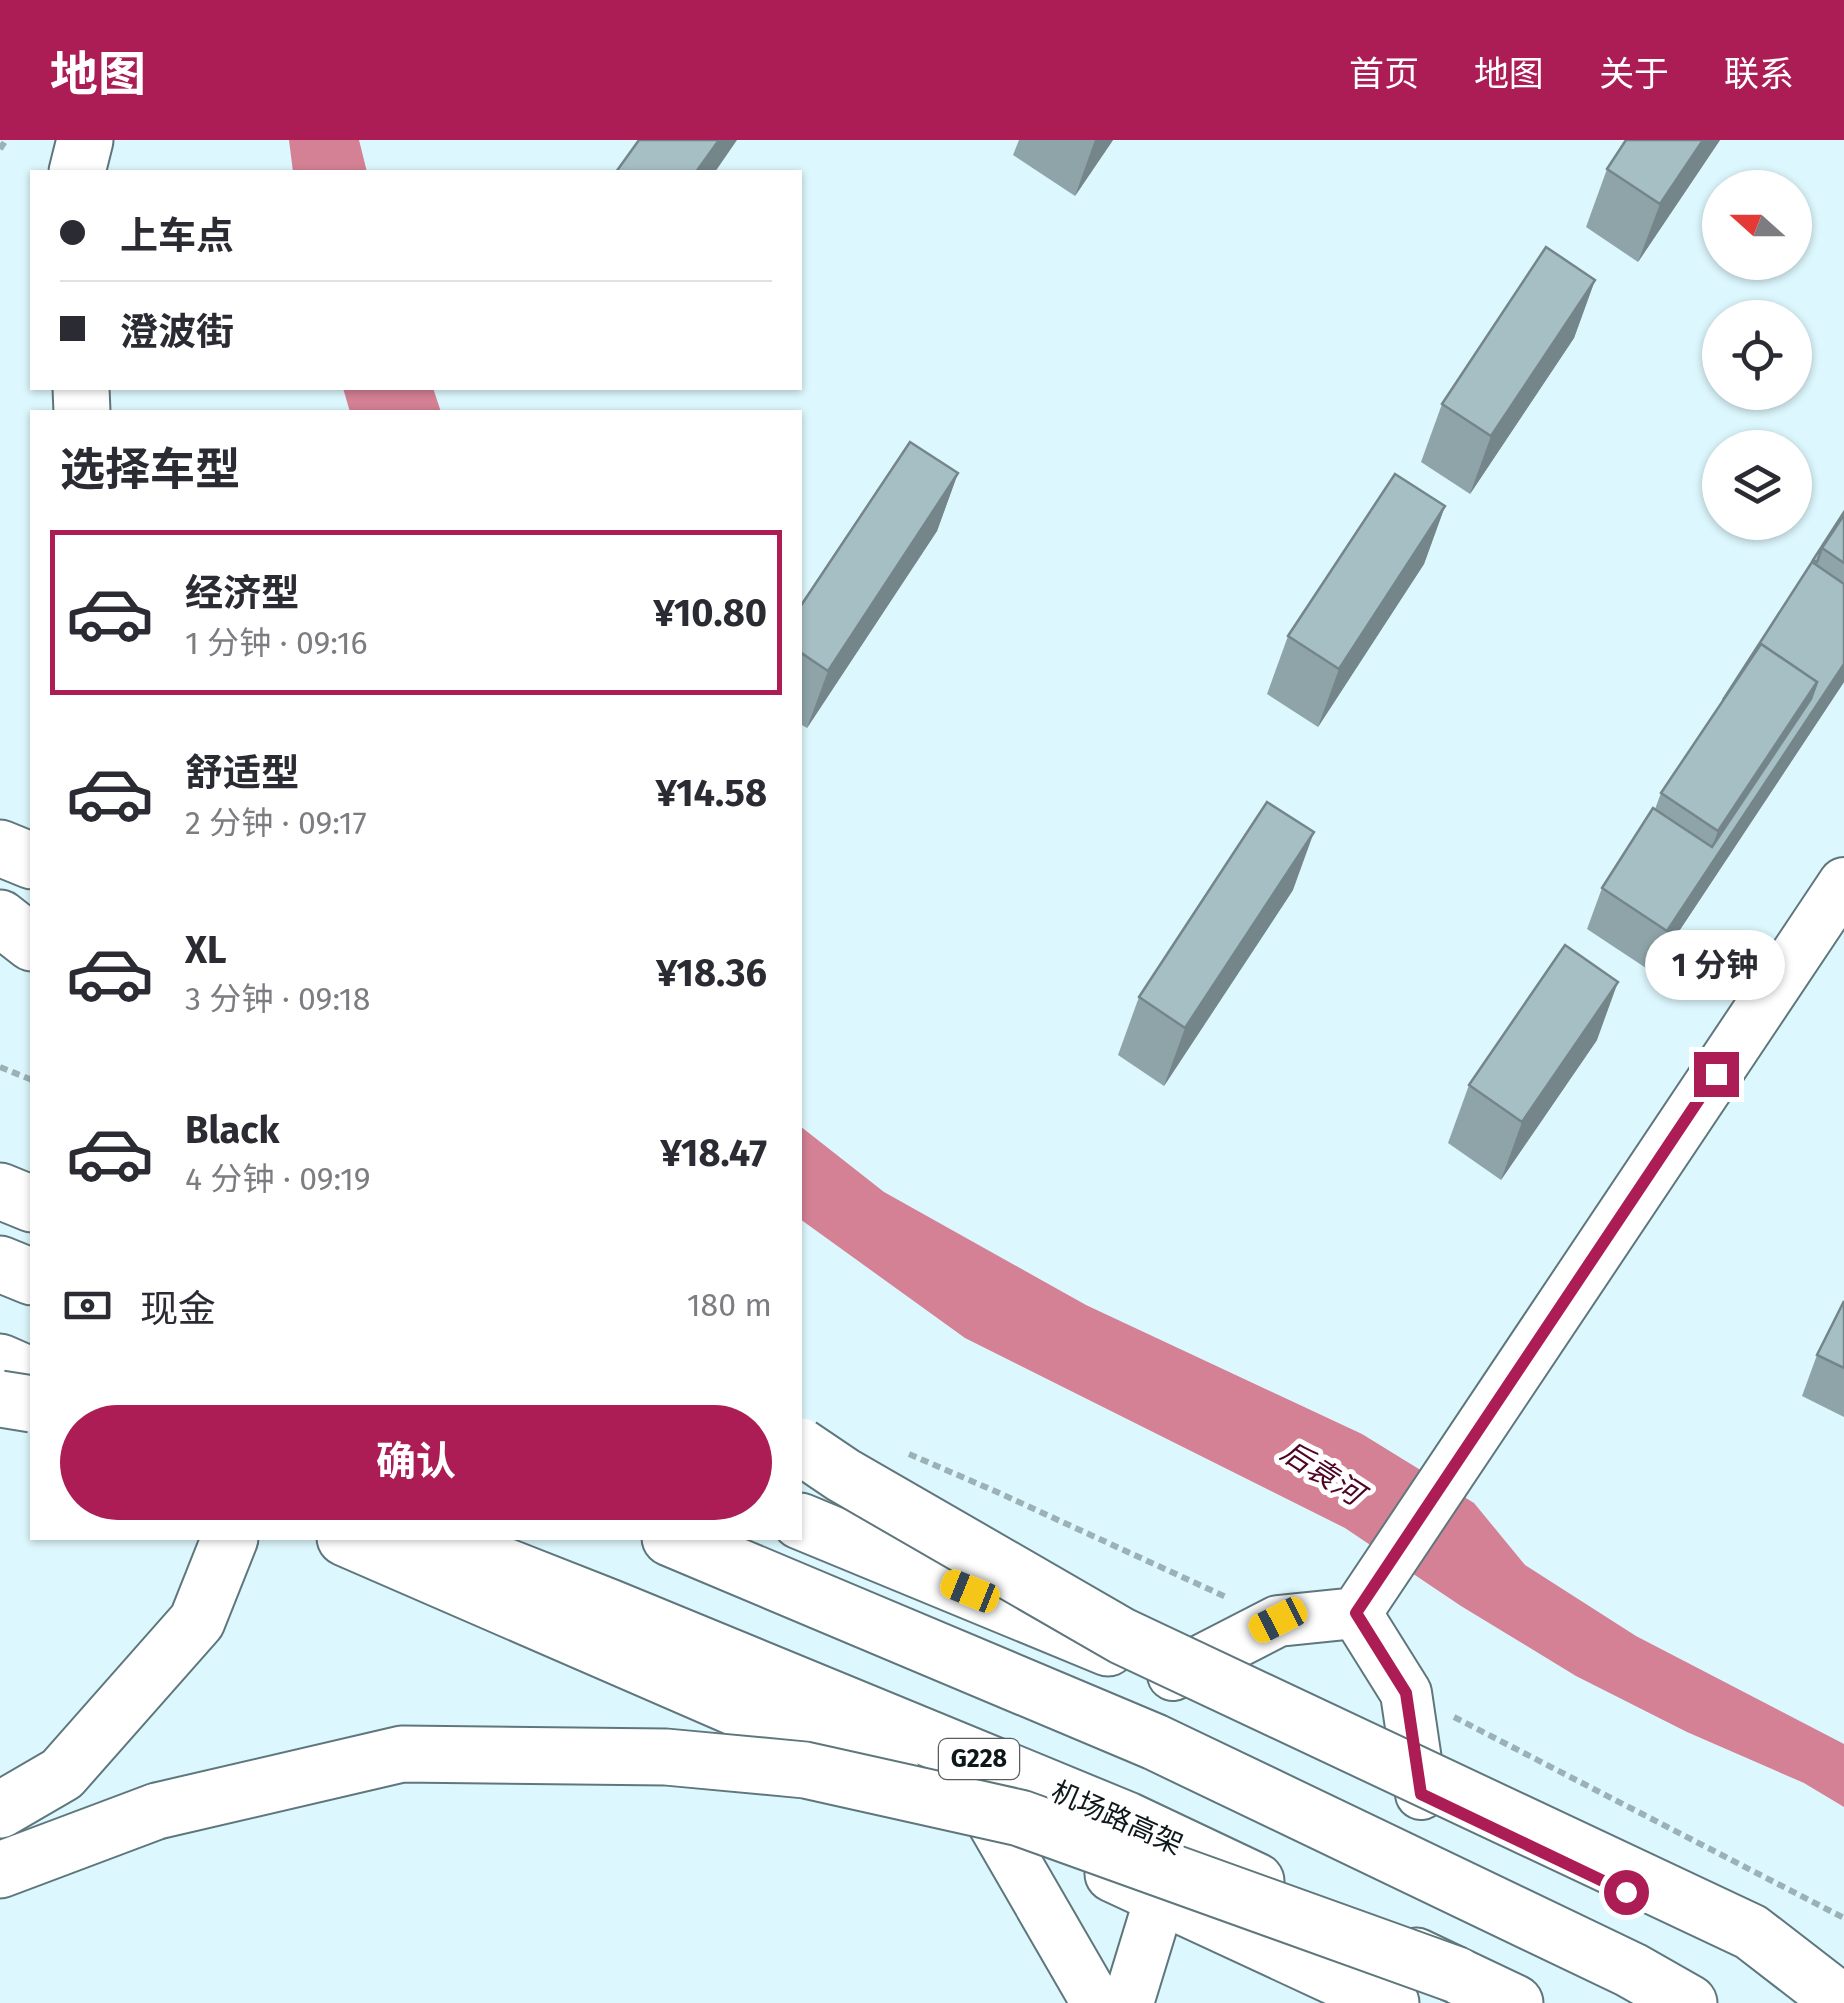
<!DOCTYPE html>
<html lang="zh">
<meta charset="utf-8">
<style>
:root{--surface:#fff;--page:#f7f7f7;--text:#2b2b33;--muted:#7c7c81;--line:#e1e1e2;--accent:#ad1d55}
body{margin:0;font-family:"Fira Sans","Noto Sans SC",sans-serif;background:var(--page);color:var(--text);height:100vh;display:flex;flex-direction:column;font-size:38px;white-space:nowrap}
*{box-sizing:border-box;margin:0}
p{font-size:32px;color:var(--muted)}
.icon{flex:none;width:55px;height:55px;fill:none;stroke:currentColor;stroke-width:2;stroke-linecap:round;stroke-linejoin:round}
.map{position:relative;flex:1;overflow:hidden}
.details{position:absolute;left:30px;top:270px;width:772px;height:1130px;display:flex;flex-direction:column;background:var(--surface);border-radius:0px;box-shadow:0 2px 8px #0004}
.details>*{flex:none}
.hud{position:absolute;left:30px;top:30px;width:772px;height:220px;border-radius:0px;box-shadow:0 2px 8px #0004;display:grid;align-content:center;height:220px;padding:0 30px;background:var(--surface)}
.needle{width:65px;rotate:291deg}
.fabs{position:absolute;left:1702px;top:30px;display:grid;gap:20px}
.fabs a{display:grid;place-items:center;width:110px;height:110px;border-radius:50%;background:var(--surface);box-shadow:0 2px 8px #0004;font-size:50px}
.end{position:absolute;width:45px;height:45px;margin:-22px;border:12px solid #ad1d55;background:#fff;box-shadow:0 0 0 5px #fff}
.from{border-radius:50%}
.bubble{position:absolute;height:70px;border-radius:35px;background:var(--surface);box-shadow:0 2px 8px #0004;font-size:32px;font-weight:700;line-height:70px;text-align:center}
.car{position:absolute;width:30px;height:60px;margin:-30px -15px;border-radius:12px;box-shadow:0 0 8px 2px #0007;background:linear-gradient(#f5c518 24%,#345 0 40%,#f5c518 0 76%,#345 0 86%,#f5c518 0)}
.hud b{display:flex;align-items:center;gap:35px;height:95px;font-size:38px}
.hud b+b{border-top:2px solid var(--line)}
.hud i{width:25px;height:25px;background:var(--text)}
ul{padding:0;list-style:none}
li{display:flex;align-items:center;gap:30px;height:165px;margin:0 20px 15px;padding:0 10px;border:5px solid transparent;border-radius:0px}
li div{flex:1}
li b{display:block;font-size:38px}
li em{font-style:normal;font-weight:700}
li.active{border-color:var(--accent)}
li>.icon{width:90px;height:90px;stroke-width:1.5}
h2{padding:0 30px;font-size:45px;line-height:120px}
.pay{display:flex;align-items:center;gap:25px;height:110px;padding:0 30px;font-size:38px}
.pay p{margin-inline-start:auto}
.action{display:flex;gap:20px;margin-top:auto;padding:20px 30px}
.action a{flex:1;height:115px;border-radius:60px;background:var(--accent);color:#fff;font-size:40px;font-weight:700;line-height:115px;text-align:center}
header{display:flex;align-items:center;gap:60px;box-sizing:border-box;height:140px;padding:0 50px;background:var(--accent);color:#fff}
header strong{font-size:48px}
nav{display:flex;gap:55px;margin-inline-start:auto;font-size:35px}
.map>svg:first-child{display:block}
.water{fill:#d48095}
.lines{fill:none;stroke-linecap:round;stroke-linejoin:round}
.minor-casing{stroke:#5f777c;stroke-width:54}
.major-casing{stroke:#5f777c;stroke-width:59}
.highway-casing{stroke:#5f777c;stroke-width:59}
.path{stroke:#9bb1b5;stroke-width:6;stroke-dasharray:8 5;stroke-linecap:butt}
.minor{stroke:#fff;stroke-width:50}
.major{stroke:#fff;stroke-width:55}
.highway{stroke:#fff;stroke-width:55}
.highway-bridge-casing{stroke:#5f777c;stroke-width:59;stroke-linecap:butt}
.highway-bridge{stroke:#fff;stroke-width:55}
.wall{fill:#8fa4a9}
.shaded-wall{fill:#74868a}
.building{fill:#a6bfc5;stroke:#74868a;stroke-width:2.5}
.route{stroke:#ad1d55;stroke-width:12}
.labels{text-anchor:middle;dominant-baseline:central;stroke-width:10;stroke-linejoin:round;paint-order:stroke}
.shield{fill:#fff;stroke:#565d5f;stroke-width:2.5}
.shield-label{font-size:25px;font-weight:bold;fill:#0e181a}
.street-label{font-size:28px;fill:#0e181a;stroke:#fff}
.water-label{font-size:30px;font-style:italic;fill:#500322;stroke:#fff}
</style>
<header>
<strong>地图</strong>
<nav><a>首页</a><a>地图</a><a>关于</a><a>联系</a></nav>
</header>
<div class="map">
<svg width="1844" height="1863" viewBox="0 0 1844 1863">
<rect width="100%" height="100%" fill="#dcf7fd"/>
<!-- water -->
<g class="water">
<path d="M289 0H359L367 32H293Z"/>
<path d="M343 248H433L441 272H350Z"/>
<path d="M800 986 884 1052 1086 1165 1362 1294 1474 1363 1525 1425 1636 1496 1844 1604V1667L1804 1643 1687 1592 1576 1536 1461 1466 1345 1388 965 1198 800 1079Z"/>
</g>
<g class="lines">
<!-- minor casing -->
<g class="minor-casing">
<g id="minor">
<path d="M1356 1473 1406 1553 1421 1654"/>
<path d="M1173 1535 1278 1481 1356 1473 1844 743"/>
<path d="M990 1678 1097 1863"/>
<path d="M1128 1863 1161 1755"/>
</g>
</g>
<!-- major casing -->
<g class="major-casing">
<g id="major">
<path d="M0 1051 32 1064"/>
<path d="M800 1381 1108 1508"/>
<path d="M345 1398 893 1636"/>
<path d="M1113 1734 1391 1863"/>
</g>
</g>
<!-- highway casing -->
<g class="highway-casing">
<g id="highway">
<path d="M77 32 85 0"/>
<path d="M81 248 82 272"/>
<path d="M0 708 32 721"/>
<path d="M0 778 32 803"/>
<path d="M0 1124 32 1137"/>
<path d="M0 1222 32 1236"/>
<path d="M433 1398 609 1467 1127 1680 1256 1741"/>
<path d="M670 1398 1155 1602 1631 1830 1689 1863"/>
<path d="M0 1670 62 1634 197 1481 230 1398"/>
<path d="M0 1730 157 1671"/>
<path d="M1416 1816 1515 1863"/>
</g>
</g>
<!-- path -->
<g class="path">
<path d="M0 9 6 0"/>
<path d="M0 927 32 940"/>
<path d="M909 1314 997 1352 1226 1457"/>
<path d="M1454 1577 1844 1778"/>
</g>
<!-- minor -->
<use href="#minor" class="minor"/>
<!-- major -->
<use href="#major" class="major"/>
<!-- highway -->
<use href="#highway" class="highway"/>
<!-- highway-bridge casing -->
<g class="highway-bridge-casing">
<g id="highway-bridge">
<path d="M0 1259 32 1264"/>
<path d="M800 1306 843 1335 1122 1496 1751 1792 1843 1863"/>
<path d="M157 1671 402 1614 666 1617 805 1630 1020 1678 1457 1835"/>
</g>
</g>
<!-- highway-bridge -->
<use href="#highway-bridge" class="highway-bridge"/>
</g>
<!-- wall -->
<g class="wall">
<path d="M1019 0H1113L1075 56 1013 15Z"/>
<path d="M1626 0H1720L1638 122 1586 87 1607 29Z"/>
<path d="M1595 140 1574 198 1470 354 1421 322 1442 264Z"/>
<path d="M958 333 937 391 807 588 800 584V467Z"/>
<path d="M1445 366 1424 424 1318 587 1267 554 1288 496Z"/>
<path d="M1844 372V542L1652 832 1587 789 1602 748 1655 669 1661 653 1722 562Z"/>
<path d="M1293 750 1164 946 1118 915 1139 857Z"/>
<path d="M1597 900 1501 1040 1448 1003 1469 945Z"/>
<path d="M1844 1161V1277L1802 1256 1817 1215Z"/>
</g>
<!-- shaded-wall -->
<g class="shaded-wall">
<path d="M719 0H737L715 32H696Z"/>
<path d="M1095 0H1113L1075 56Z"/>
<path d="M1703 0H1720L1638 122 1660 64Z"/>
<path d="M1595 140 1574 198 1470 354 1491 296Z"/>
<path d="M958 333 937 391 807 588 828 531Z"/>
<path d="M1445 366 1424 424 1318 587 1339 529Z"/>
<path d="M1844 524V542L1652 832 1667 791 1698 744 1718 691 1817 542Z"/>
<path d="M1314 692 1293 750 1164 946 1185 888Z"/>
<path d="M1618 842 1597 900 1501 1040 1522 982Z"/>
</g>
<!-- building -->
<g class="building">
<path d="M639 0H719L696 32H616Z"/>
<path d="M1626 0H1703L1660 64 1607 29Z"/>
<path d="M1546 107 1595 140 1491 296 1442 264Z"/>
<path d="M910 302 958 333 828 531 800 512V467Z"/>
<path d="M1395 334 1445 366 1339 529 1288 496Z"/>
<path d="M1844 372V375L1822 408 1817 422 1813 420Z"/>
<path d="M1844 375V423L1822 408Z"/>
<path d="M1812 422 1844 444V524L1667 791 1602 748 1653 668 1712 707 1811 559 1817 542 1761 504 1723 560Z"/>
<path d="M1761 504 1817 542 1718 691 1661 653Z"/>
<path d="M1267 662 1314 692 1185 888 1139 857Z"/>
<path d="M1565 805 1618 842 1522 982 1469 945Z"/>
<path d="M1844 1161V1228L1817 1215Z"/>
</g>
<g class="lines">
<!-- route -->
<path class="route" d="M1626 1752 1421 1654 1406 1553 1356 1473 1716 934"/>
</g>
<g class="labels">
<!-- shield labels -->
<rect class="shield" x="939" y="1599" width="80" height="40" rx="8"/>
<g class="shield-label">
<text x="979" y="1619">G228</text>
</g>
<!-- street labels -->
<g class="street-label">
<text transform="translate(1117 1678) rotate(24)">机场路高架</text>
</g>
<!-- water labels -->
<g class="water-label">
<text transform="translate(1322 1333) rotate(33)">后袁河</text>
</g>
</g>
</svg>
<div class="fabs">
<a><svg class="needle" viewBox="-14 -14 28 28"><path d="M0-13l5 13h-10z" fill="#e53935"/><path d="M0 13l5-13h-10z" fill="#7c7c81"/></svg></a>
<a><svg class="icon" aria-label="locate" viewBox="0 0 24 24"><circle cx="12" cy="12" r="6"/><path d="M12 2v4M12 18v4M2 12h4M18 12h4"/></svg></a>
<a><svg class="icon" aria-label="layers" viewBox="0 0 24 24"><path d="M12 4l9 5-9 5-9-5zM3 14l9 5 9-5"/></svg></a>
</div>
<i class="end from" style="left:1626px;top:1752px"></i>
<i class="end" style="left:1716px;top:934px"></i>
<div class="bubble" style="left:1645px;top:790px;width:140px">1 分钟</div>
<i class="car" style="left:970px;top:1451px;rotate:292deg"></i>
<i class="car" style="left:1278px;top:1480px;rotate:243deg"></i>
<div class="hud">
<b><i class="from"></i>上车点</b>
<b><i></i>澄波街</b>
</div>
<section class="details">
<h2>选择车型</h2>
<ul>
<li class="active"><svg class="icon" aria-label="car" viewBox="0 0 24 24"><path d="M5 17H2v-5l4-1 3-4h7l3 4 3 1v5h-3M9 17h6M6 11h13"/><circle cx="7" cy="17" r="2"/><circle cx="17" cy="17" r="2"/></svg><div><b>经济型</b><p>1 分钟 · 09:16</p></div><em>¥10.80</em></li>
<li><svg class="icon" aria-label="car" viewBox="0 0 24 24"><path d="M5 17H2v-5l4-1 3-4h7l3 4 3 1v5h-3M9 17h6M6 11h13"/><circle cx="7" cy="17" r="2"/><circle cx="17" cy="17" r="2"/></svg><div><b>舒适型</b><p>2 分钟 · 09:17</p></div><em>¥14.58</em></li>
<li><svg class="icon" aria-label="car" viewBox="0 0 24 24"><path d="M5 17H2v-5l4-1 3-4h7l3 4 3 1v5h-3M9 17h6M6 11h13"/><circle cx="7" cy="17" r="2"/><circle cx="17" cy="17" r="2"/></svg><div><b>XL</b><p>3 分钟 · 09:18</p></div><em>¥18.36</em></li>
<li><svg class="icon" aria-label="car" viewBox="0 0 24 24"><path d="M5 17H2v-5l4-1 3-4h7l3 4 3 1v5h-3M9 17h6M6 11h13"/><circle cx="7" cy="17" r="2"/><circle cx="17" cy="17" r="2"/></svg><div><b>Black</b><p>4 分钟 · 09:19</p></div><em>¥18.47</em></li>
</ul>
<div class="pay"><svg class="icon" aria-label="cash" viewBox="0 0 24 24"><path d="M3 7h18v10H3z"/><circle cx="12" cy="12" r="2"/></svg>现金<p>180 m</p></div>
<div class="action"><a>确认</a></div>
</section>
</div>
